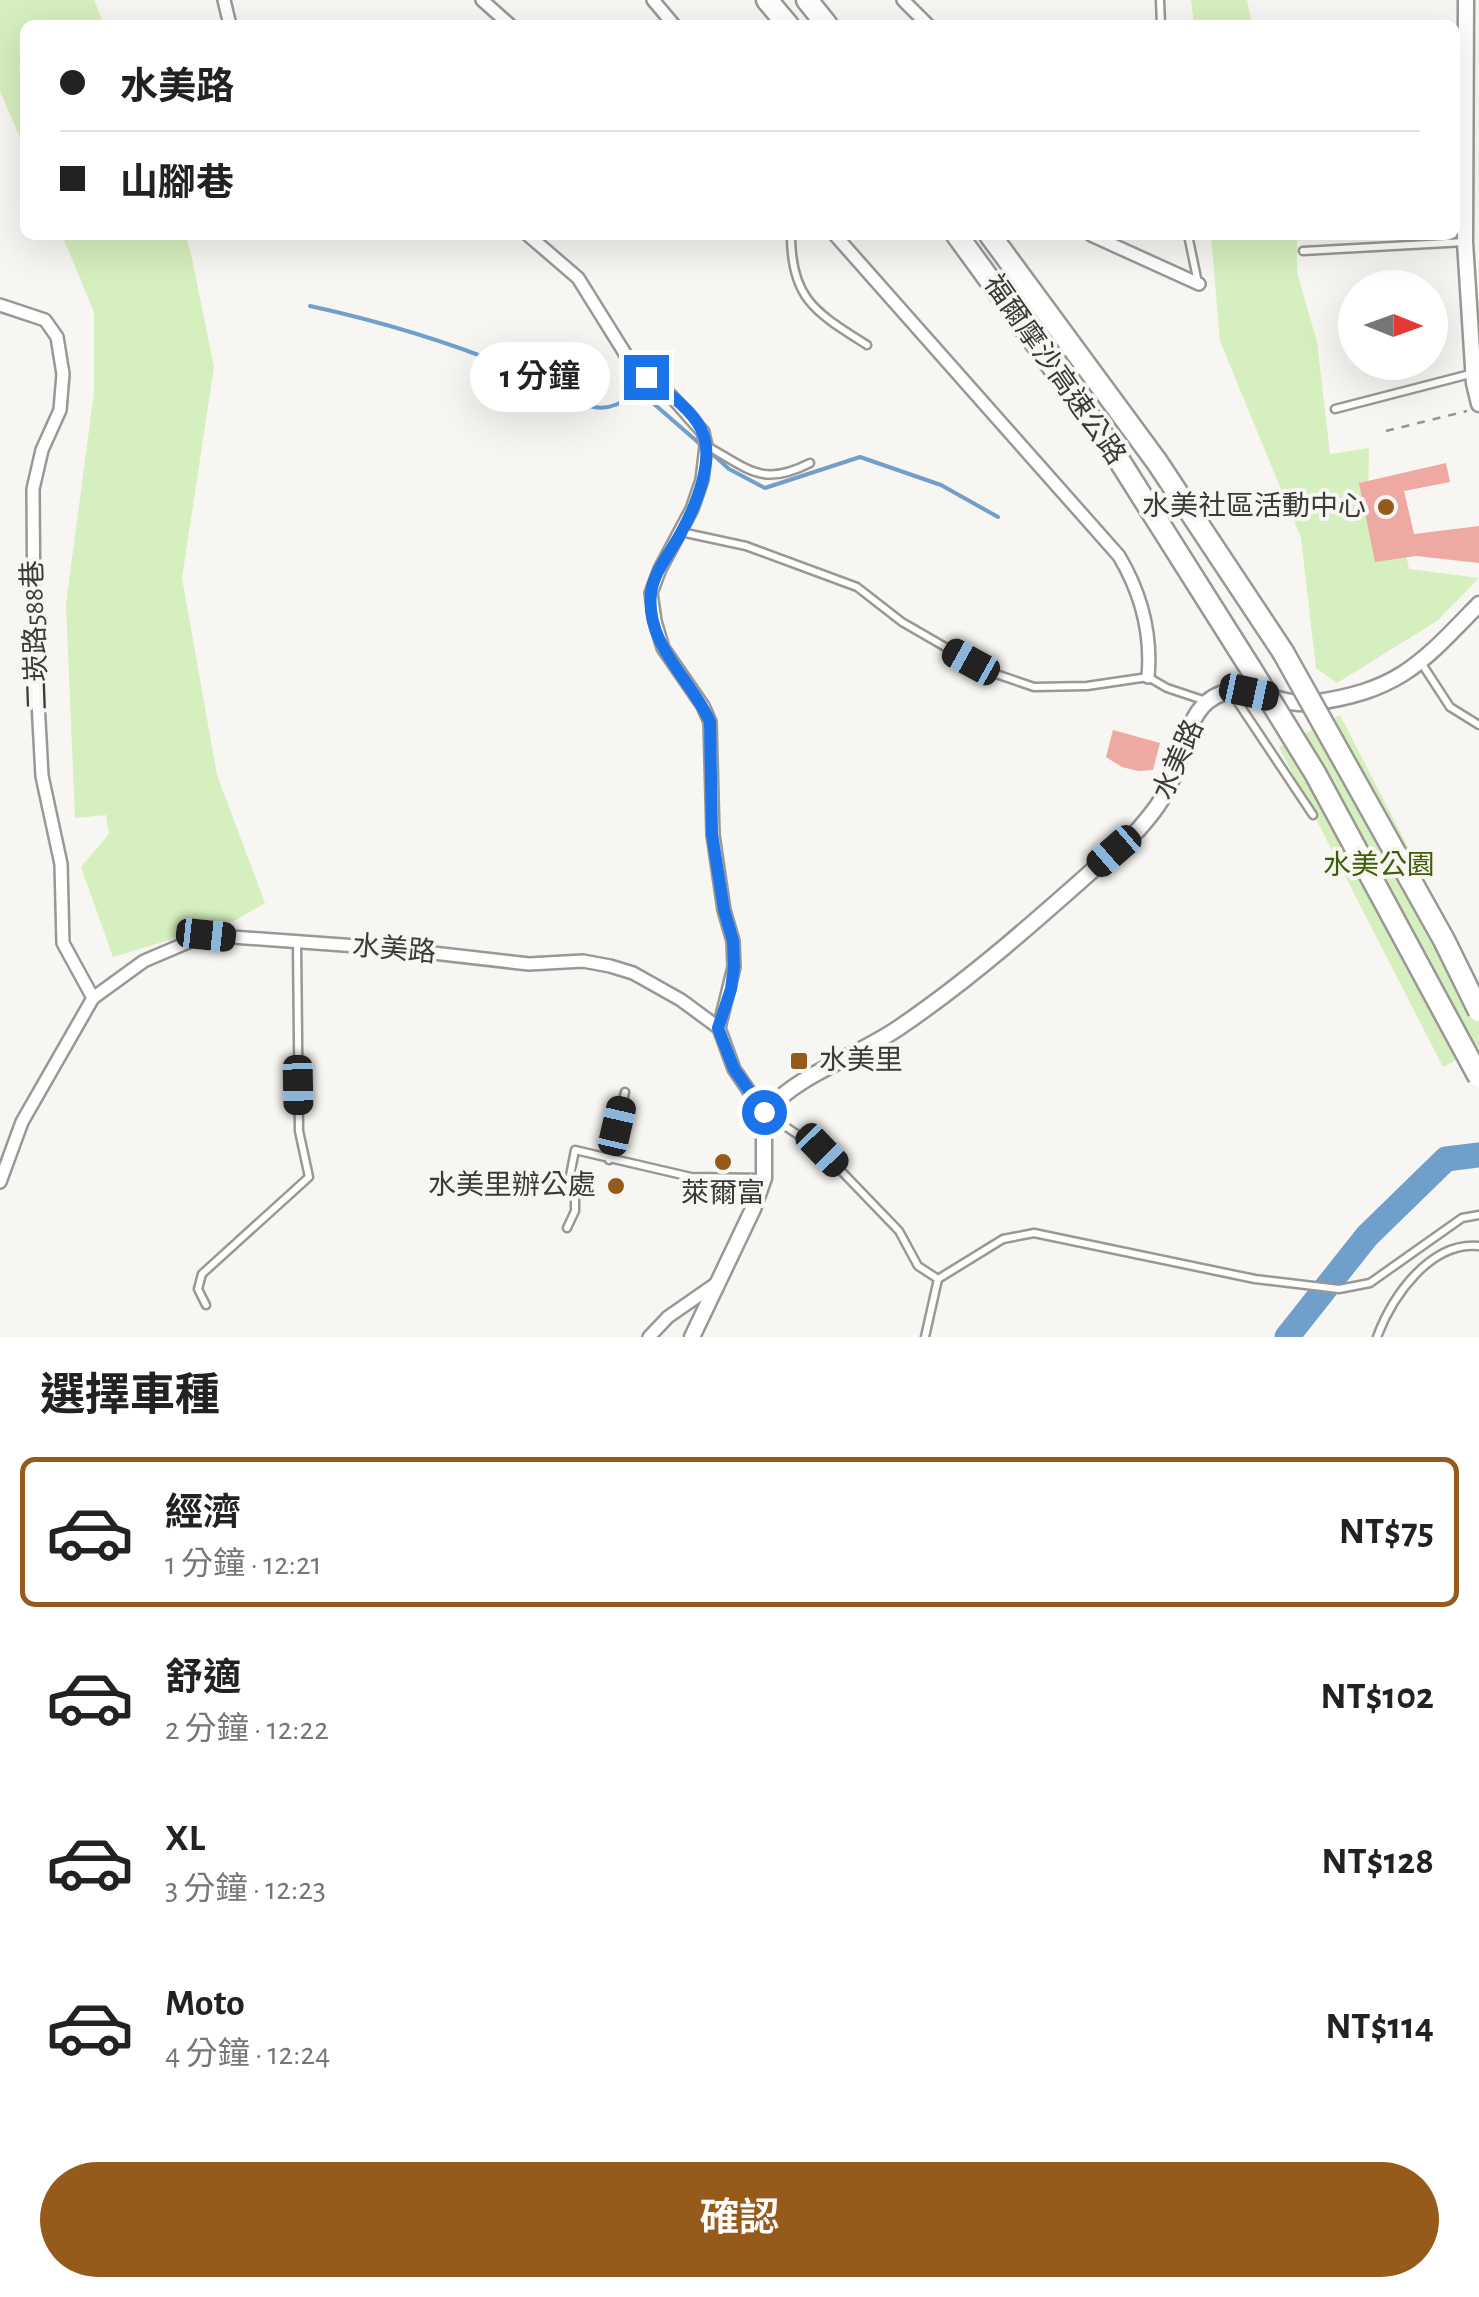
<!DOCTYPE html>
<html lang="zh-TW">
<meta charset="utf-8">
<style>
:root{--surface:#fff;--page:#f6f6f6;--text:#222;--muted:#767676;--line:#e0e0e0;--accent:#965b1b}
body{margin:0;font-family:"Alegreya Sans","Noto Sans TC",sans-serif;background:var(--page);color:var(--text);height:100vh;display:flex;flex-direction:column;font-size:38px;white-space:nowrap}
*{box-sizing:border-box;margin:0}
p{font-size:32px;color:var(--muted)}
.icon{flex:none;width:55px;height:55px;fill:none;stroke:currentColor;stroke-width:2;stroke-linecap:round;stroke-linejoin:round}
.map{position:relative;height:1337px;overflow:hidden}
.panel{display:flex;flex-direction:column;background:var(--surface);flex:1}
.panel>*{flex:none}
.hud{position:absolute;left:20px;top:20px;width:1440px;height:220px;border-radius:15px;box-shadow:0 10px 40px #0002;display:grid;align-content:center;height:220px;padding:0 40px;background:var(--surface)}
.needle{width:65px;rotate:91deg}
.fabs{position:absolute;left:1338px;top:270px;display:grid;gap:20px}
.fabs a{display:grid;place-items:center;width:110px;height:110px;border-radius:50%;background:var(--surface);box-shadow:0 10px 40px #0002;font-size:50px}
.end{position:absolute;width:45px;height:45px;margin:-22px;border:12px solid #1a73e8;background:#fff;box-shadow:0 0 0 5px #fff}
.from{border-radius:50%}
.bubble{position:absolute;height:70px;border-radius:35px;background:var(--surface);box-shadow:0 10px 40px #0002;font-size:32px;font-weight:600;line-height:70px;text-align:center}
.car{position:absolute;width:30px;height:60px;margin:-30px -15px;border-radius:12px;box-shadow:0 0 8px 2px #0007;background:linear-gradient(#222 24%,#8ab4d8 0 40%,#222 0 76%,#8ab4d8 0 86%,#222 0)}
.hud b{display:flex;align-items:center;gap:35px;height:95px;font-size:38px}
.hud b+b{border-top:2px solid var(--line)}
.hud i{width:25px;height:25px;background:var(--text)}
ul{padding:0;list-style:none}
li{display:flex;align-items:center;gap:30px;height:150px;margin:0 20px 15px;padding:0 20px;border:5px solid transparent;border-radius:15px}
li div{flex:1}
li b{display:block;font-size:38px}
li em{font-style:normal;font-weight:600}
li.active{border-color:var(--accent)}
li>.icon{width:90px;height:90px;stroke-width:1.5}
h2{padding:0 40px;font-size:45px;line-height:120px}
.action{display:flex;gap:20px;margin-top:auto;padding:20px 40px}
.action a{flex:1;height:115px;border-radius:60px;background:var(--accent);color:#fff;font-size:40px;font-weight:600;line-height:115px;text-align:center}
.map>svg:first-child{display:block}
.green{fill:#d6efbe}
.lines{fill:none;stroke-linecap:round;stroke-linejoin:round}
.stream{stroke:#6f9fca;stroke-width:4}
.river{stroke:#6f9fca;stroke-width:25}
.building{fill:#eea9a2}
.service-casing{stroke:#9a9895;stroke-width:11}
.minor-casing{stroke:#9a9895;stroke-width:16}
.tertiary-casing{stroke:#9a9895;stroke-width:19}
.motorway-casing{stroke:#9a9895;stroke-width:25}
.path{stroke:#969593;stroke-width:2.5;stroke-dasharray:8 8;stroke-linecap:butt}
.service{stroke:#fff;stroke-width:6}
.minor{stroke:#fff;stroke-width:11}
.tertiary{stroke:#fff;stroke-width:14}
.motorway{stroke:#fff;stroke-width:20}
.motorway-bridge-casing{stroke:#9a9895;stroke-width:25;stroke-linecap:butt}
.motorway-bridge{stroke:#fff;stroke-width:20}
.route{stroke:#1a73e8;stroke-width:12}
.poi-dot{fill:#965b1b;stroke:#f7f6f2;stroke-width:4}
.labels{text-anchor:middle;dominant-baseline:central;stroke-width:8;stroke-linejoin:round;paint-order:stroke}
.street-label{font-size:28px;fill:#3b3a39;stroke:#f7f6f2}
.poi-label{font-size:28px;fill:#3b3a39;stroke:#f7f6f2;text-anchor:end}
.park-label{font-size:28px;fill:#3e5d07;stroke:#f7f6f2}
</style>
<div class="map">
<svg width="1479" height="1337" viewBox="0 0 1479 1337">
<rect width="100%" height="100%" fill="#f7f6f2"/>
<!-- green -->
<g class="green">
<path d="M0 0H94L104 25H25V149L0 91Z"/>
<path d="M1191 0H1247L1252 25H1194Z"/>
<path d="M62 235H185L190 249 214 367 182 578 217 775 265 903 236 920 113 957 81 867 109 834 106 815 75 818 66 604 94 392V312Z"/>
<path d="M1211 235H1297V272L1317 342 1330 454 1369 448 1368 495 1403 539 1409 569 1479 578 1437 621 1337 683 1316 668 1301 538 1220 341Z"/>
<path d="M1340 715 1479 985V1048L1443 1067 1279 747Z"/>
</g>
<g class="lines">
<!-- stream -->
<g class="stream">
<path d="M310 306C379 321 446 341 512 368 538 378 563 397 589 406 610 412 623 402 638 390L700 444"/>
<path d="M708 450 729 469 765 488 860 457 941 485 998 517"/>
</g>
<!-- river -->
<path class="river" d="M1287 1337 1367 1236 1446 1159 1479 1155"/>
</g>
<!-- building -->
<g class="building">
<path d="M1446 463 1450 482 1404 491 1414 534 1479 526V563L1416 556 1375 562 1359 483Z"/>
<path d="M1113 730 1160 743 1153 770 1138 771 1122 767 1106 757Z"/>
</g>
<g class="lines">
<!-- service casing -->
<g class="service-casing">
<g id="service">
<path d="M1160 0 1161 25"/>
<path d="M791 235C791 300 817 313 867 345"/>
<path d="M1188 235 1198 283"/>
<path d="M1303 251 1465 242"/>
<path d="M1335 409 1474 373"/>
<path d="M707 446C750 470 763 487 810 463"/>
<path d="M681 532 746 546 857 587 902 622 947 648 999 675 1034 687 1087 686 1148 677 1167 688 1206 701"/>
<path d="M1422 664 1450 707 1479 725"/>
<path d="M1231 692 1313 815"/>
<path d="M765 1113 821 1150 899 1231 918 1266 938 1279 925 1337"/>
<path d="M609 1160 625 1092"/>
<path d="M539 1181H569"/>
<path d="M567 1228 575 1211V1195L569 1181 575 1150 691 1177 764 1178"/>
<path d="M938 1279 1003 1239 1034 1233 1255 1279 1339 1289 1370 1283 1462 1218 1479 1215"/>
<path d="M206 1305 198 1289 202 1274 309 1177 299 1131 297 944"/>
<path d="M1377 1337C1392 1297 1430 1241 1479 1246"/>
</g>
</g>
<!-- minor casing -->
<g class="minor-casing">
<g id="minor">
<path d="M224 0 230 25"/>
<path d="M482 0 510 25"/>
<path d="M653 0 674 25"/>
<path d="M903 0 928 25"/>
<path d="M528 235 578 278 626 355 673 398 703 432 706 446 702 480 692 509 660 569 651 593 655 621 663 648 703 706 710 722 713 835 724 910 733 941 734 967 719 1028"/>
<path d="M835 235 1119 556C1141 593 1152 633 1148 677"/>
<path d="M1091 235 1199 284"/>
<path d="M0 305 45 320 57 337 63 374 60 410 42 450 33 489 34 628 42 776 61 864 63 943 93 998"/>
<path d="M0 1182 22 1122 93 998 144 961 205 935 398 949 529 964 583 961 610 966 633 973 681 1000 719 1028 734 1069 764 1113"/>
<path d="M649 1337 668 1317 714 1285"/>
</g>
</g>
<!-- tertiary casing -->
<g class="tertiary-casing">
<g id="tertiary">
<path d="M1466 0 1465 242 1474 383 1479 404"/>
<path d="M692 1337 753 1209 764 1178V1113C801 1072 855 1058 900 1027 985 969 1061 898 1138 830 1152 814 1164 799 1172 779 1182 756 1187 719 1207 702 1239 675 1277 707 1311 703 1399 691 1421 664 1479 604"/>
</g>
</g>
<!-- motorway casing -->
<g class="motorway-casing">
<g id="motorway">
<path d="M767 0 788 25"/>
<path d="M807 0 827 25"/>
<path d="M957 235 1107 441 1251 669"/>
<path d="M990 235 1157 462 1283 652"/>
</g>
</g>
<!-- path -->
<path class="path" d="M1386 431 1467 411"/>
<!-- service -->
<use href="#service" class="service"/>
<!-- minor -->
<use href="#minor" class="minor"/>
<!-- tertiary -->
<use href="#tertiary" class="tertiary"/>
<!-- motorway -->
<use href="#motorway" class="motorway"/>
<!-- motorway-bridge casing -->
<g class="motorway-bridge-casing">
<g id="motorway-bridge">
<path d="M1283 652 1444 940 1479 1011"/>
<path d="M1251 669 1315 773 1479 1077"/>
</g>
</g>
<!-- motorway-bridge -->
<use href="#motorway-bridge" class="motorway-bridge"/>
</g>
<g class="lines">
<!-- route -->
<path class="route" d="M646 377C665 391 691 408 701 429 716 458 696 505 682 531 672 551 654 570 651 593 645 645 692 680 710 722L712 834 724 910 733 941 734 966 731 989 718 1028 734 1069 764 1112"/>
</g>
<!-- markers -->
<g class="poi-dot">
<circle cx="1386" cy="507" r="10"/>
<rect x="789" y="1051" width="20" height="20" rx="5"/>
<circle cx="723" cy="1162" r="10"/>
<circle cx="616" cy="1186" r="10"/>
</g>
<g class="labels">
<!-- street labels -->
<g class="street-label">
<text transform="translate(1054 370) rotate(55)">福爾摩沙高速公路</text>
<text transform="translate(36 635) rotate(-92)">二崁路588巷</text>
<text transform="translate(1179 760) rotate(-66)">水美路</text>
<text transform="translate(394 950) rotate(5)">水美路</text>
</g>
<!-- poi labels -->
<g class="poi-label">
<text x="1366" y="507">水美社區活動中心</text>
<text x="819" y="1061" text-anchor="start">水美里</text>
<text x="596" y="1186">水美里辦公處</text>
<text x="723" y="1194" text-anchor="middle">萊爾富</text>
</g>
<!-- park labels -->
<g class="park-label">
<text x="1379" y="866">水美公園</text>
</g>
</g>
</svg>
<div class="fabs">
<a><svg class="needle" viewBox="-14 -14 28 28"><path d="M0-13l5 13h-10z" fill="#e53935"/><path d="M0 13l5-13h-10z" fill="#767676"/></svg></a>
</div>
<i class="end from" style="left:764px;top:1112px"></i>
<i class="end" style="left:646px;top:377px"></i>
<div class="bubble" style="left:470px;top:342px;width:140px">1 分鐘</div>
<i class="car" style="left:971px;top:662px;rotate:299deg"></i>
<i class="car" style="left:1249px;top:692px;rotate:102deg"></i>
<i class="car" style="left:1114px;top:851px;rotate:229deg"></i>
<i class="car" style="left:206px;top:935px;rotate:96deg"></i>
<i class="car" style="left:298px;top:1085px;rotate:179deg"></i>
<i class="car" style="left:617px;top:1126px;rotate:13deg"></i>
<i class="car" style="left:822px;top:1150px;rotate:136deg"></i>
<div class="hud">
<b><i class="from"></i>水美路</b>
<b><i></i>山腳巷</b>
</div>
</div>
<section class="panel">
<h2>選擇車種</h2>
<ul>
<li class="active"><svg class="icon" aria-label="car" viewBox="0 0 24 24"><path d="M5 17H2v-5l4-1 3-4h7l3 4 3 1v5h-3M9 17h6M6 11h13"/><circle cx="7" cy="17" r="2"/><circle cx="17" cy="17" r="2"/></svg><div><b>經濟</b><p>1 分鐘 · 12:21</p></div><em>NT$75</em></li>
<li><svg class="icon" aria-label="car" viewBox="0 0 24 24"><path d="M5 17H2v-5l4-1 3-4h7l3 4 3 1v5h-3M9 17h6M6 11h13"/><circle cx="7" cy="17" r="2"/><circle cx="17" cy="17" r="2"/></svg><div><b>舒適</b><p>2 分鐘 · 12:22</p></div><em>NT$102</em></li>
<li><svg class="icon" aria-label="car" viewBox="0 0 24 24"><path d="M5 17H2v-5l4-1 3-4h7l3 4 3 1v5h-3M9 17h6M6 11h13"/><circle cx="7" cy="17" r="2"/><circle cx="17" cy="17" r="2"/></svg><div><b>XL</b><p>3 分鐘 · 12:23</p></div><em>NT$128</em></li>
<li><svg class="icon" aria-label="car" viewBox="0 0 24 24"><path d="M5 17H2v-5l4-1 3-4h7l3 4 3 1v5h-3M9 17h6M6 11h13"/><circle cx="7" cy="17" r="2"/><circle cx="17" cy="17" r="2"/></svg><div><b>Moto</b><p>4 分鐘 · 12:24</p></div><em>NT$114</em></li>
</ul>
<div class="action"><a>確認</a></div>
</section>
